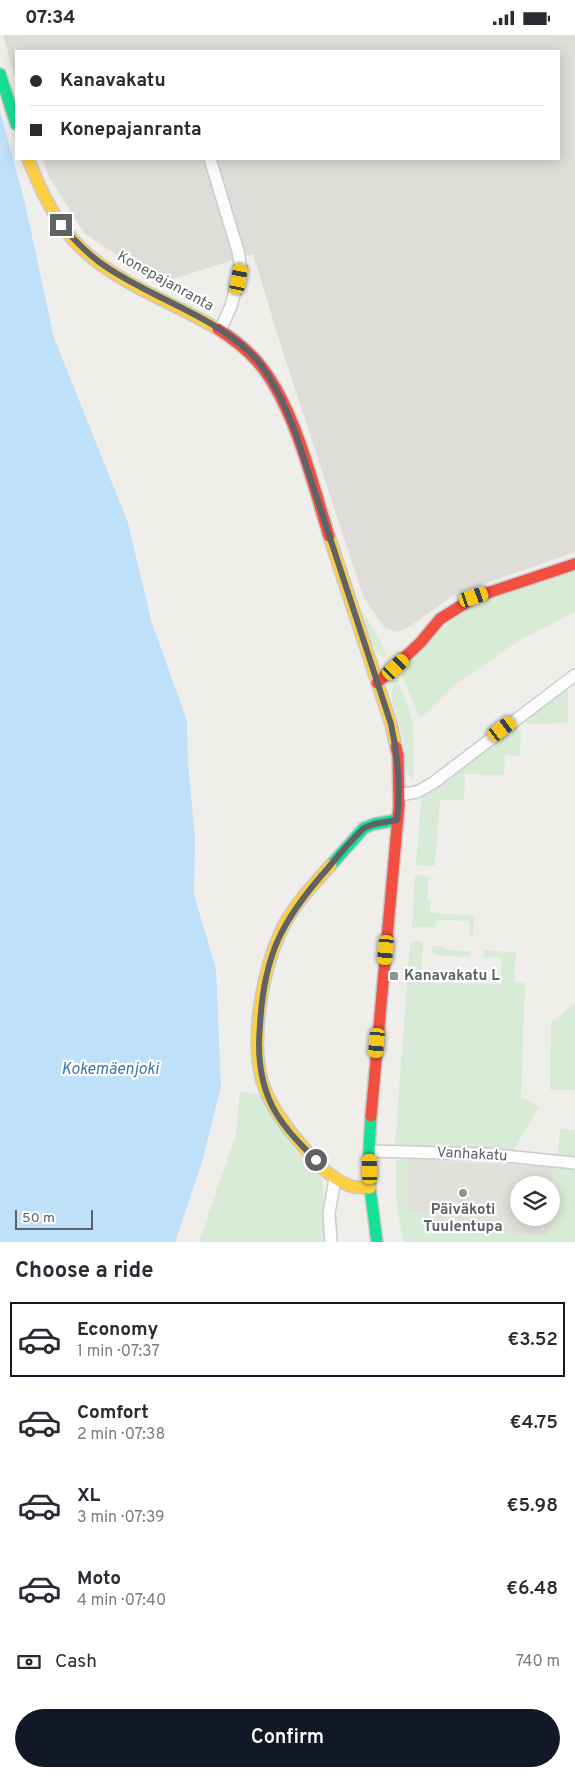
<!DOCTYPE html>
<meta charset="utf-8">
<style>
:root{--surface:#fff;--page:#f7f7f7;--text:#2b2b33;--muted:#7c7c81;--line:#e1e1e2;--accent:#111827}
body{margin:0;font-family:Overpass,sans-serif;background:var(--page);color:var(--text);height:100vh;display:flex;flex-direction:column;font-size:19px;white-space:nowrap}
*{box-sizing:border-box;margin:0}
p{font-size:16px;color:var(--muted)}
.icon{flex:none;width:28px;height:28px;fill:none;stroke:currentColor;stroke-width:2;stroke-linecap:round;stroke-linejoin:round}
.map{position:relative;height:1207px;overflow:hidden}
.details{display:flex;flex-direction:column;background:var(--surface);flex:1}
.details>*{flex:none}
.top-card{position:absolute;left:15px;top:15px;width:545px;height:110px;border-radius:0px;box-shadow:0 2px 12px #0003;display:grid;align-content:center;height:110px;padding:0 15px;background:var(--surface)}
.fabs{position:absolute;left:510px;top:1141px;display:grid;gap:10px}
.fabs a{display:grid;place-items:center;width:50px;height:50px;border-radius:50%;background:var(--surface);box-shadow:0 2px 12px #0003;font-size:25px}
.scale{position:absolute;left:15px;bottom:12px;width:78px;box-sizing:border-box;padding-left:5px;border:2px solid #5f6368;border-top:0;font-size:14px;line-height:18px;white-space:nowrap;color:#5f6368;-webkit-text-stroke:4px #fff;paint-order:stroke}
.end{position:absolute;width:22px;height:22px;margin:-11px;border:6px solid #5f6368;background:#fff;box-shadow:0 0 0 2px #fff}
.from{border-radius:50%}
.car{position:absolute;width:15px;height:30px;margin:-15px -8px;border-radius:6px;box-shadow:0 0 4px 1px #0007;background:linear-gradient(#f5c518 24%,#345 0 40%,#f5c518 0 76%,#345 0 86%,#f5c518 0)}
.top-card b{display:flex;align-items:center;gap:18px;height:48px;font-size:19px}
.top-card b+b{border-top:1px solid var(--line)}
.top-card i{width:12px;height:12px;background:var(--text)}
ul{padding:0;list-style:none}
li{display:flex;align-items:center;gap:15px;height:75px;margin:0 10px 8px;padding:0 5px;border:2px solid transparent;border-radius:0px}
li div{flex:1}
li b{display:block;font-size:19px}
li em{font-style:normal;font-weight:600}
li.active{border-color:var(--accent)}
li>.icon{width:45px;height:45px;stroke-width:1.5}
h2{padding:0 15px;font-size:22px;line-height:60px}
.pay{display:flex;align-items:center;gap:12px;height:55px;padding:0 15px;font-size:19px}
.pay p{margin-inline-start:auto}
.action{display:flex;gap:10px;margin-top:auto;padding:10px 15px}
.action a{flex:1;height:58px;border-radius:30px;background:var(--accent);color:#fff;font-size:20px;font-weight:600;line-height:58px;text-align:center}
.status{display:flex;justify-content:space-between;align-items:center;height:35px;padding:0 25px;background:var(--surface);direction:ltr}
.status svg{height:14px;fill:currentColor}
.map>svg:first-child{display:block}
.industrial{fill:#dfddda}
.education{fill:#e2e0da}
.green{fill:#d8ebd6}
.water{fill:#bfe0f9}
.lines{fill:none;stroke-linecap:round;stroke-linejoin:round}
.street-casing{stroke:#cbcccc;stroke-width:14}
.fast-casing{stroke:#cacacb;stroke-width:14}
.slow-casing{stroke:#cacacb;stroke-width:14}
.jam-casing{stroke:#cacacb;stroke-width:14}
.street{stroke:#fdfcfc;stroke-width:11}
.fast{stroke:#16e098;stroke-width:11}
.slow{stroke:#ffcf43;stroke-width:11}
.jam{stroke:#f24e42;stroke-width:11}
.route{stroke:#5f6368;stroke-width:6}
.poi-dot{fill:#919496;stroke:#fff;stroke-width:2}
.labels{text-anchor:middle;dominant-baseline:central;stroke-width:4.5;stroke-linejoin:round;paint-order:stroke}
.street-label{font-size:15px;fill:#5f6368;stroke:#fff}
.poi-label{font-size:15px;font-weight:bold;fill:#5f6368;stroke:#fff;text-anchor:start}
.water-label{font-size:16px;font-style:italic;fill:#4174aa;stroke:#fff}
</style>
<div class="status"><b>07:34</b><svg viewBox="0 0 49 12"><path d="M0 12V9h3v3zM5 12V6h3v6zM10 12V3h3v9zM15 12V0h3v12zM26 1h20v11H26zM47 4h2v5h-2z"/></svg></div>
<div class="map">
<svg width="575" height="1207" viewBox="0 0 575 1207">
<rect width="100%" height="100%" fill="#efeeea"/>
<!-- industrial -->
<path class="industrial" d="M3 0H575V517L455 559 409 592 397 597 384 592 363 561 281 311 253 219 160 248 85 199 49 142 43 124H559V16H16V46Z"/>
<!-- education -->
<path class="education" d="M408 1123 554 1132 551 1165V1150H519V1182L550 1183 548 1201 426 1194 407 1176Z"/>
<!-- green -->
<g class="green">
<path d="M575 536V577L520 605 456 649 422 683 419 682 401 637 456 580 483 566Z"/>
<path d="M362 577 375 596 388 623C370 619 367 592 362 577Z"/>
<path d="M397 643 413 687 414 745 406 736 403 703 392 665V656Z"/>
<path d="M568 653V688L526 689 527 682Z"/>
<path d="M513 692 521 697 520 721 505 720 504 740 465 739 464 765H440L435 831 416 830 421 767 425 760Z"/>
<path d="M415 840 429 841 427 864H431L430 878 474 880 473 900H469V886L437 885 436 892H412Z"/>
<path d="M416 906 423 908 421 947 501 949 502 923 483 922 484 915 516 917 514 947 525 948 521 1061 539 1072 513 1116 395 1111 410 908Z"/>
<path d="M432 911H443L448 915 470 916 469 922 445 921 433 918Z"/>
<path d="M573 969H575V1055H550L551 988Z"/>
<path d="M240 1057 258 1059 294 1114 322 1141 327 1207H199L236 1099Z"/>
<path d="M560 1094 575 1095V1121L558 1120Z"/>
<path d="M408 1123 407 1175 427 1177 426 1194 548 1201 550 1183 551 1182 554 1132 575 1134V1207H403L396 1163V1125Z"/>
</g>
<!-- water -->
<path class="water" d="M0 76 24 164 54 303 128 488 151 585 187 686 188 728 195 802 194 860 216 934 221 1051 202 1127 175 1207H0Z"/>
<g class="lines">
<!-- street casing -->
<g class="street-casing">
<g id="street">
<path d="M210 124 238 216 241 234 231 271 220 295"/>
<path d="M399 760 417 757 433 748 575 640"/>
<path d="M369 1116 486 1119 575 1128"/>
<path d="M331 1207 329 1178 335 1144"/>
</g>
</g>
<!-- fast casing -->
<g class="fast-casing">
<g id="fast">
<path d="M0 39 16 89"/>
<path d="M331 830 364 793 374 789 397 785"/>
<path d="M371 1081 369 1116 370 1153 377 1207"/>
</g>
</g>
<!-- slow casing -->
<g class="slow-casing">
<g id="slow">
<path d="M28 124C41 156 57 191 83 215 121 250 174 268 218 294"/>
<path d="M329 501 391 689 396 712"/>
<path d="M331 830C314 849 296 867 284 890 263 931 250 1001 262 1046 269 1069 284 1089 299 1107 314 1124 329 1144 351 1151 357 1153 364 1152 370 1153"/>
</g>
</g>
<!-- jam casing -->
<g class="jam-casing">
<g id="jam">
<path d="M218 294C232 303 245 313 256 325 294 368 312 447 329 501"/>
<path d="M377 648 420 608 440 584 475 562 575 529"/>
<path d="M371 1081 399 770 398 721 396 712"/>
</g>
</g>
<!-- street -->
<use href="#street" class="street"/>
<!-- fast -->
<use href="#fast" class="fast"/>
<!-- slow -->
<use href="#slow" class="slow"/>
<!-- jam -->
<use href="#jam" class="jam"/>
</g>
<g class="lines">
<!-- route -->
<path class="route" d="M61 190C74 204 86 218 102 229 149 263 218 281 257 325 275 347 286 373 296 399L391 689C398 721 401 752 397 785L374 789 364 793C351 805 340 819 328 833 282 885 264 919 260 990 257 1021 260 1051 276 1078 287 1096 302 1111 316 1125"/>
</g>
<!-- markers -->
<g class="poi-dot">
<rect x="389" y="936" width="10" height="10" rx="2.5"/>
<circle cx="463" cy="1158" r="5"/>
</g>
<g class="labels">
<!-- street labels -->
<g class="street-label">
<text transform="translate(165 247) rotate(29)">Konepajanranta</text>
<text transform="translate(472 1120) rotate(3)">Vanhakatu</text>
</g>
<!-- poi labels -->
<g class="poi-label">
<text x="404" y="941">Kanavakatu L</text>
<text x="463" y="1175" text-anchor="middle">Päiväkoti<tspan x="463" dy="17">Tuulentupa</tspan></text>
</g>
<!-- water labels -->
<g class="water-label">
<text x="110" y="1035">Kokemäenjoki</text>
</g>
</g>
</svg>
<div class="fabs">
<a><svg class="icon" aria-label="layers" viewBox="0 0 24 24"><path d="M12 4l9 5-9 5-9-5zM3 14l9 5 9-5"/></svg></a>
</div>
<div class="scale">50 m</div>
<i class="end from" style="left:316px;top:1125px"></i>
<i class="end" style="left:61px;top:190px"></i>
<i class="car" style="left:239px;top:244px;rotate:11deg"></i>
<i class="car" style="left:474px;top:562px;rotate:71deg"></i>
<i class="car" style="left:396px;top:632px;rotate:46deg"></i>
<i class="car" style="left:502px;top:694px;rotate:53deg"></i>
<i class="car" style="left:386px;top:915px;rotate:185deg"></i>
<i class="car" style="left:377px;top:1008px;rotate:185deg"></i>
<i class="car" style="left:370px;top:1134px;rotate:359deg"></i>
<div class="top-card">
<b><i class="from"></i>Kanavakatu</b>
<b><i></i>Konepajanranta</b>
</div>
</div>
<section class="details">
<h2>Choose a ride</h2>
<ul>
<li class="active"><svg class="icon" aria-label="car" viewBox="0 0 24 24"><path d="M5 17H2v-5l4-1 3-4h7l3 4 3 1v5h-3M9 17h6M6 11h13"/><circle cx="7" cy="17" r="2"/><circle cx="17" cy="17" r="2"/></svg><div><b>Economy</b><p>1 min · 07:37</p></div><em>€3.52</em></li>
<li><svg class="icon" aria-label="car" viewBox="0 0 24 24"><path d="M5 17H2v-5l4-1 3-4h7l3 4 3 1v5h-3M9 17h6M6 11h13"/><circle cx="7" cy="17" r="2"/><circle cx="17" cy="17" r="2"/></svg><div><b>Comfort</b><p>2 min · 07:38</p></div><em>€4.75</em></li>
<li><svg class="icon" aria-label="car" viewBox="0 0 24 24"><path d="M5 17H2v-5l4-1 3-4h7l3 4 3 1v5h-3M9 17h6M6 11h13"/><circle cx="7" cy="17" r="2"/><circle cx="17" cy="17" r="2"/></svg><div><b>XL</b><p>3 min · 07:39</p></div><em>€5.98</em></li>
<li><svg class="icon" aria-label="car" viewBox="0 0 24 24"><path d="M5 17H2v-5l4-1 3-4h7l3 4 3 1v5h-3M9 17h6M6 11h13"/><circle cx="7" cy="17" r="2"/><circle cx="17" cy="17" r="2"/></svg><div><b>Moto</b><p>4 min · 07:40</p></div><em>€6.48</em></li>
</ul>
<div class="pay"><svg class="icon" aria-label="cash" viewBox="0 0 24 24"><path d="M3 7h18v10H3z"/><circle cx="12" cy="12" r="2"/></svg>Cash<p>740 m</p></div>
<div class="action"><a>Confirm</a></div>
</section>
